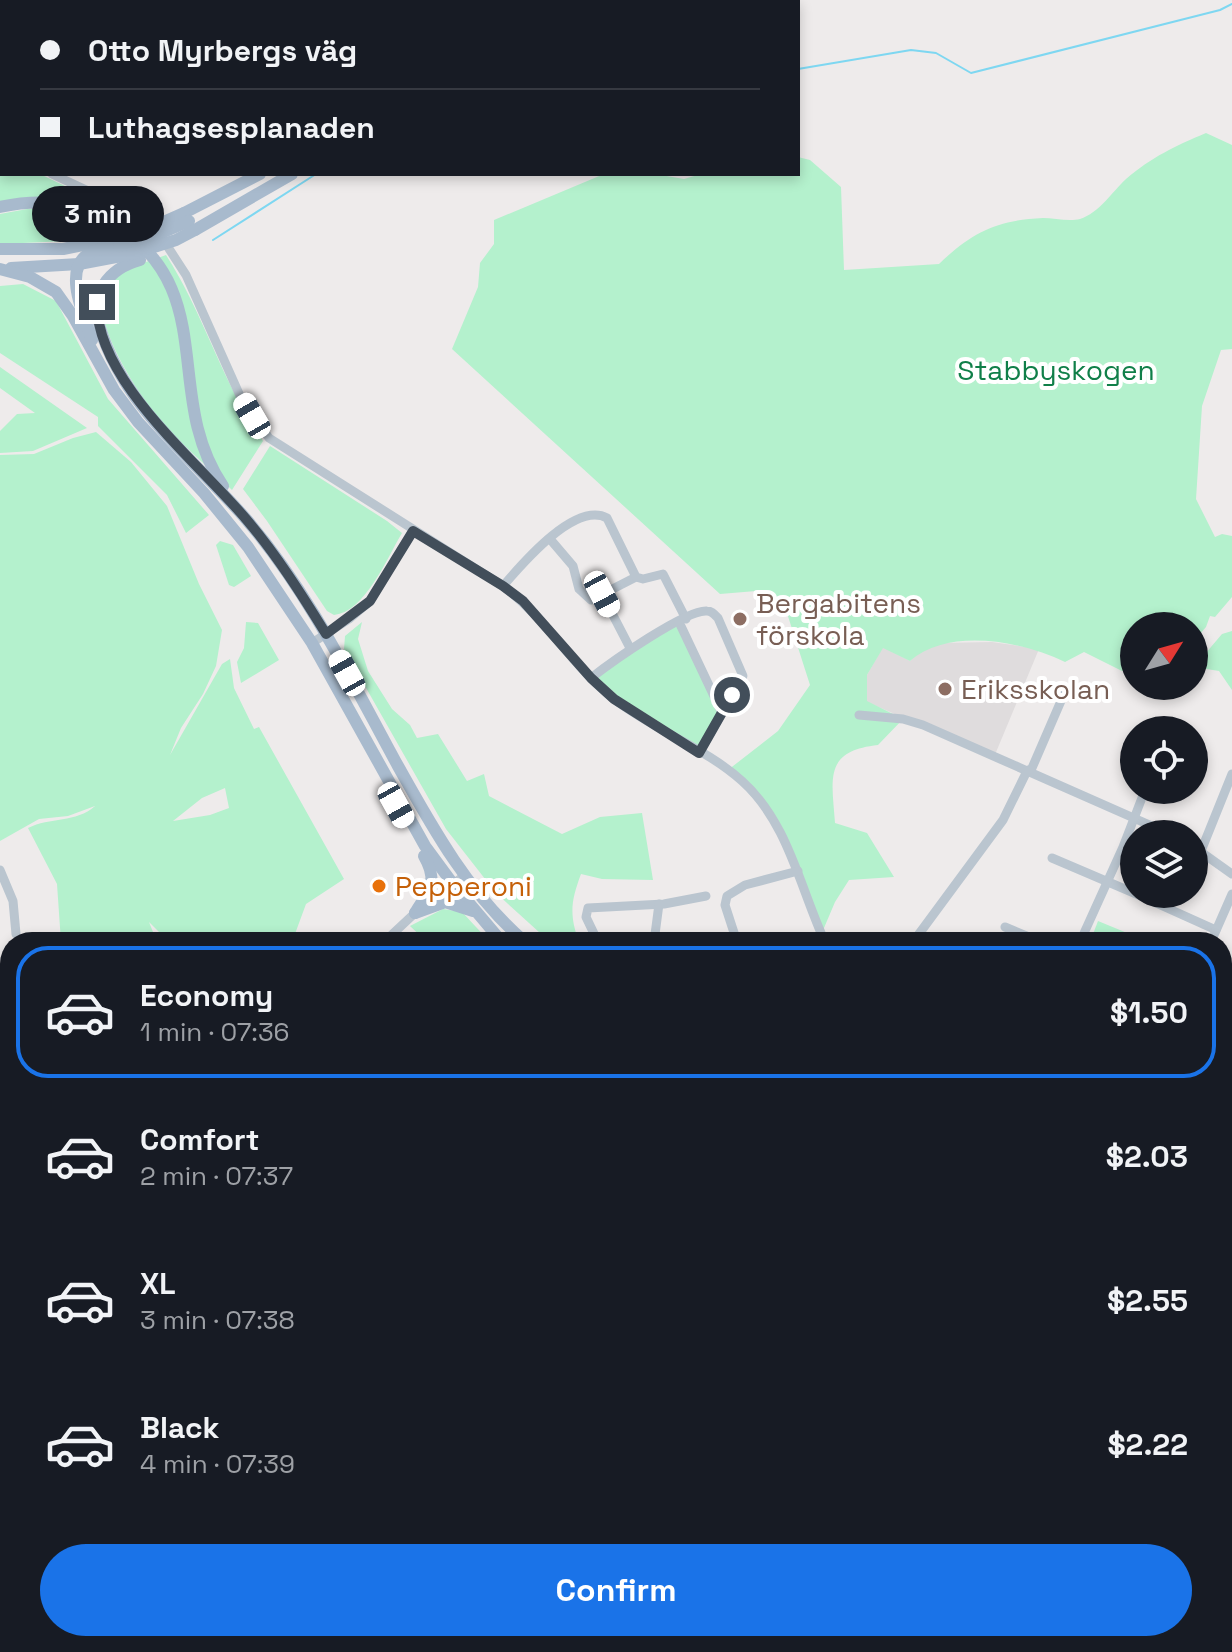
<!DOCTYPE html>
<meta charset="utf-8">
<style>
:root{--surface:#171b24;--page:#242831;--text:#f1f3f6;--muted:#9ea1a6;--line:#363941;--accent:#1a73e8}
body{margin:0;font-family:"Space Grotesk",sans-serif;background:var(--page);color:var(--text);height:100vh;display:flex;flex-direction:column;font-size:30px;white-space:nowrap}
*{box-sizing:border-box;margin:0}
p{font-size:26px;color:var(--muted)}
.icon{flex:none;width:44px;height:44px;fill:none;stroke:currentColor;stroke-width:2;stroke-linecap:round;stroke-linejoin:round}
.map{position:relative;flex:1;overflow:hidden}
.details{position:absolute;left:0px;top:932px;width:1232px;height:720px;display:flex;flex-direction:column;background:var(--surface);border-radius:32px 32px 0 0;box-shadow:0 4px 12px #0003}
.details>*{flex:none}
.top-card{position:absolute;left:0px;top:0px;width:800px;height:176px;box-shadow:0 4px 12px #0003;display:grid;align-content:center;height:176px;padding:0 40px;background:var(--surface)}
.needle{width:52px;rotate:53deg}
.buttons{position:absolute;left:1120px;top:612px;display:grid;gap:16px}
.buttons a{display:grid;place-items:center;width:88px;height:88px;border-radius:50%;background:var(--surface);box-shadow:0 4px 12px #0003;font-size:40px}
.end{position:absolute;width:36px;height:36px;margin:-18px;border:10px solid #424e5a;background:#fff;box-shadow:0 0 0 4px #fff}
.from{border-radius:50%}
.bubble{position:absolute;height:56px;border-radius:28px;background:var(--surface);box-shadow:0 4px 12px #0003;font-size:26px;font-weight:800;line-height:56px;text-align:center}
.car{position:absolute;width:24px;height:48px;margin:-24px -12px;border-radius:10px;box-shadow:0 0 6px 2px #0007;background:linear-gradient(#fff 24%,#345 0 40%,#fff 0 76%,#345 0 86%,#fff 0)}
.top-card b{display:flex;align-items:center;gap:28px;height:76px;font-size:30px}
.top-card b+b{border-top:2px solid var(--line)}
.top-card i{width:20px;height:20px;background:var(--text)}
ul{padding:14px 0 0;list-style:none}
li{display:flex;align-items:center;gap:24px;height:132px;margin:0 16px 12px;padding:0 24px;border:4px solid transparent;border-radius:32px}
li div{flex:1}
li b{display:block;font-size:30px}
li em{font-style:normal;font-weight:800}
li.selected{border-color:var(--accent)}
li>.icon{width:72px;height:72px;stroke-width:1.5}
.cta{display:flex;gap:16px;margin-top:auto;padding:16px 40px}
.cta a{flex:1;height:92px;border-radius:48px;background:var(--accent);color:#fff;font-size:32px;font-weight:800;line-height:92px;text-align:center}
.map>svg:first-child{display:block}
.education{fill:#dfdcdd}
.green{fill:#b4f1cd;fill-rule:evenodd}
.lines{fill:none;stroke-linecap:round;stroke-linejoin:round}
.stream{stroke:#7ed7f1;stroke-width:2}
.minor{stroke:#bac5cf;stroke-width:9}
.major{stroke:#a8bacd;stroke-width:12}
.major-bridge{stroke:#a8bacd;stroke-width:12}
.route{stroke:#424e5a;stroke-width:10}
.education-dot{fill:#8d6e63;stroke:#fff;stroke-width:3}
.food-dot{fill:#e8710a;stroke:#fff;stroke-width:3}
.labels{text-anchor:middle;dominant-baseline:central;stroke-width:8;stroke-linejoin:round;paint-order:stroke}
.park-label{font-size:28px;fill:#107f49;stroke:#fff}
.education-label{font-size:28px;fill:#785e54;stroke:#fff;text-anchor:start}
.food-label{font-size:28px;fill:#c56008;stroke:#fff;text-anchor:start}
</style>
<div class="map">
<svg width="1232" height="1652" viewBox="0 0 1232 1652">
<rect width="100%" height="100%" fill="#eeebeb"/>
<!-- education -->
<g class="education">
<path d="M992 642 1039 649 994 757 867 702V675L883 647 910 661 920 652 940 643Z"/>
<path d="M1222 1274 1232 1276V1325L1222 1320Z"/>
</g>
<!-- green -->
<g class="green">
<path d="M1206 133 1232 145V349L1221 350 1202 406 1196 499 1215 537 1222 534 1232 536V597L1215 617 1210 616 1206 627 1194 641V626H1134V671H1122L1084 652 1065 662C1022 641 949 627 910 661L883 648 867 675V701L903 719 878 745C823 751 832 779 835 823L867 833 894 877 849 880 835 902 821 935 770 817 728 770 778 731 810 685 786 610 756 591 720 594 452 349 478 287 480 263 494 244V220L604 174H655L684 179 701 174H798V157L810 160 841 187 844 270 939 264C971 233 997 220 1043 218 1054 218 1069 222 1080 219 1099 213 1112 192 1126 179 1152 157 1175 146 1206 133Z"/>
<path d="M0 150 2 174H40L121 213 143 229 133 231 99 211 0 205Z"/>
<path d="M50 208 86 214 119 232 68 241 0 244V214L27 209Z"/>
<path d="M166 255C204 314 222 383 263 441L232 490C206 465 176 440 154 413 136 390 91 320 104 291 115 269 145 263 166 255Z"/>
<path d="M23 284 56 301 108 399 209 515 186 533 167 495 98 426V417L0 353V286Z"/>
<path d="M0 367 87 428 33 451 0 453V431L17 414 35 413 0 388Z"/>
<path d="M96 432 131 462 167 506 199 584 222 630 216 666 203 694 181 728 170 755 222 664 230 659 234 688 254 729 259 727 344 879 306 904 292 942H169L149 922 157 942H61L57 884 28 828C50 817 76 823 95 806L68 816 39 819 0 841V455L34 454 73 438ZM225 788 229 808 210 815 173 821 202 798Z"/>
<path d="M270 446 387 521 402 533C387 558 365 612 334 615L327 611 267 521 243 489Z"/>
<path d="M220 541 233 545 251 576 234 587 229 585 216 545Z"/>
<path d="M246 622 258 623 279 660 241 683 237 662 244 648Z"/>
<path d="M362 622 358 639 368 671 392 709 410 725 417 738 438 734 467 781 484 774 489 796 562 834 600 817 642 813 653 880 602 879 581 874C571 901 569 914 579 942H550L496 893 446 829 344 649 345 636Z"/>
<path d="M679 622 722 713 702 749 618 696 595 675Z"/>
<path d="M1232 631V690L1219 671 1194 667 1222 634Z"/>
<path d="M443 909 462 912 490 942H427L410 926Z"/>
<path d="M1098 921 1149 942H1090Z"/>
<path d="M10 1271V1432H0V1272Z"/>
<path d="M1222 1604 1232 1606V1652H928L934 1642H1222Z"/>
<path d="M193 1642H524L489 1652H171L185 1648Z"/>
</g>
<g class="lines">
<!-- stream -->
<g class="stream">
<path d="M798 69 911 50 936 53 971 73 1220 10 1232 4"/>
<path d="M213 240 316 174"/>
</g>
<!-- minor -->
<g class="minor">
<path d="M0 144 2 145"/>
<path d="M52 174 114 203 154 230"/>
<path d="M164 241 186 275 241 398 269 438 503 586C546 618 572 666 614 699 652 729 707 749 742 781 788 822 800 888 825 942"/>
<path d="M550 539 573 566 579 589 591 600 636 577"/>
<path d="M503 586C522 564 575 501 607 518L636 577 643 579 663 574 686 619"/>
<path d="M602 594 630 648"/>
<path d="M679 622 722 713"/>
<path d="M312 643 349 619 370 601 413 531"/>
<path d="M591 678C610 663 686 609 707 611 712 611 714 614 718 618L743 676 699 753"/>
<path d="M859 715 903 719 923 725 1170 834"/>
<path d="M1194 847 1232 874"/>
<path d="M1201 851 1232 774"/>
<path d="M1052 858 1134 893"/>
<path d="M0 870 13 901 16 934"/>
<path d="M1136 894 1216 930"/>
<path d="M1005 927 1041 942"/>
<path d="M384 942 415 913 465 875"/>
<path d="M598 942 586 917 588 908 664 904 706 896"/>
<path d="M654 942 659 904"/>
<path d="M737 942 725 905 727 896 745 885 798 871"/>
<path d="M913 942 1003 820 1027 771 1032 768 1064 694"/>
<path d="M1080 942 1123 847 1145 790"/>
<path d="M1211 942 1232 894"/>
<path d="M1222 999 1232 1001"/>
<path d="M0 1016 10 1015"/>
<path d="M0 1440H10"/>
<path d="M1222 1522 1232 1532"/>
<path d="M1222 1595 1232 1597"/>
<path d="M694 1642 695 1652"/>
<path d="M152 1652 176 1642"/>
<path d="M516 1652 549 1642"/>
<path d="M912 1652 918 1642"/>
</g>
<!-- major -->
<g class="major">
<path d="M557 2 560 0"/>
<path d="M569 2 572 0"/>
<path d="M0 207C37 199 74 201 108 220 224 288 160 393 223 486"/>
<path d="M184 213 260 174"/>
<path d="M195 230 292 174"/>
<path d="M0 249H63L107 240"/>
<path d="M140 260C107 269 90 294 100 328 124 407 194 459 246 519 309 592 352 682 398 766 433 829 470 895 525 942"/>
<path d="M11 268 79 264 132 254"/>
<path d="M0 269 30 277 56 292 73 316 114 390 138 422 204 493 248 547 312 643 425 846 453 884 502 942"/>
<path d="M92 340C85 318 62 271 88 254 97 248 109 248 119 246"/>
<path d="M415 913C429 890 439 882 424 856"/>
<path d="M415 913 445 902 473 911"/>
<path d="M1222 1077H1232"/>
<path d="M1222 1090H1232"/>
</g>
<!-- major-bridge -->
<g class="major-bridge">
<path d="M110 239 141 232 184 213"/>
<path d="M119 246 145 240 189 221"/>
<path d="M132 254 176 240 195 230"/>
</g>
</g>
<g class="lines">
<!-- route -->
<path class="route" d="M97 302C95 380 199 463 246 519 276 554 302 595 326 634L370 601 413 531 503 586 523 601 591 678 614 699 699 753 732 695"/>
</g>
<!-- markers -->
<g class="education-dot">
<circle cx="740" cy="619" r="8"/>
<circle cx="945" cy="689" r="8"/>
</g>
<circle class="food-dot" cx="379" cy="886" r="8"/>
<g class="labels">
<!-- park labels -->
<g class="park-label">
<text x="1056" y="370">Stabbyskogen</text>
</g>
<!-- education labels -->
<g class="education-label">
<text x="756" y="603">Bergabitens<tspan x="756" dy="32">förskola</tspan></text>
<text x="961" y="689">Eriksskolan</text>
</g>
<!-- food labels -->
<g class="food-label">
<text x="395" y="886">Pepperoni</text>
</g>
</g>
</svg>
<div class="buttons">
<a><svg class="needle" viewBox="-14 -14 28 28"><path d="M0-13l5 13h-10z" fill="#e53935"/><path d="M0 13l5-13h-10z" fill="#9ea1a6"/></svg></a>
<a><svg class="icon" aria-label="locate" viewBox="0 0 24 24"><circle cx="12" cy="12" r="6"/><path d="M12 2v4M12 18v4M2 12h4M18 12h4"/></svg></a>
<a><svg class="icon" aria-label="layers" viewBox="0 0 24 24"><path d="M12 4l9 5-9 5-9-5zM3 14l9 5 9-5"/></svg></a>
</div>
<i class="end from" style="left:732px;top:695px"></i>
<i class="end" style="left:97px;top:302px"></i>
<div class="bubble" style="left:32px;top:186px;width:132px">3 min</div>
<i class="car" style="left:252px;top:416px;rotate:330deg"></i>
<i class="car" style="left:602px;top:594px;rotate:152deg"></i>
<i class="car" style="left:347px;top:673px;rotate:331deg"></i>
<i class="car" style="left:396px;top:805px;rotate:151deg"></i>
<div class="top-card">
<b><i class="from"></i>Otto Myrbergs väg</b>
<b><i></i>Luthagsesplanaden</b>
</div>
<section class="details">
<ul>
<li class="selected"><svg class="icon" aria-label="car" viewBox="0 0 24 24"><path d="M5 17H2v-5l4-1 3-4h7l3 4 3 1v5h-3M9 17h6M6 11h13"/><circle cx="7" cy="17" r="2"/><circle cx="17" cy="17" r="2"/></svg><div><b>Economy</b><p>1 min · 07:36</p></div><em>$1.50</em></li>
<li><svg class="icon" aria-label="car" viewBox="0 0 24 24"><path d="M5 17H2v-5l4-1 3-4h7l3 4 3 1v5h-3M9 17h6M6 11h13"/><circle cx="7" cy="17" r="2"/><circle cx="17" cy="17" r="2"/></svg><div><b>Comfort</b><p>2 min · 07:37</p></div><em>$2.03</em></li>
<li><svg class="icon" aria-label="car" viewBox="0 0 24 24"><path d="M5 17H2v-5l4-1 3-4h7l3 4 3 1v5h-3M9 17h6M6 11h13"/><circle cx="7" cy="17" r="2"/><circle cx="17" cy="17" r="2"/></svg><div><b>XL</b><p>3 min · 07:38</p></div><em>$2.55</em></li>
<li><svg class="icon" aria-label="car" viewBox="0 0 24 24"><path d="M5 17H2v-5l4-1 3-4h7l3 4 3 1v5h-3M9 17h6M6 11h13"/><circle cx="7" cy="17" r="2"/><circle cx="17" cy="17" r="2"/></svg><div><b>Black</b><p>4 min · 07:39</p></div><em>$2.22</em></li>
</ul>
<div class="cta"><a>Confirm</a></div>
</section>
</div>
